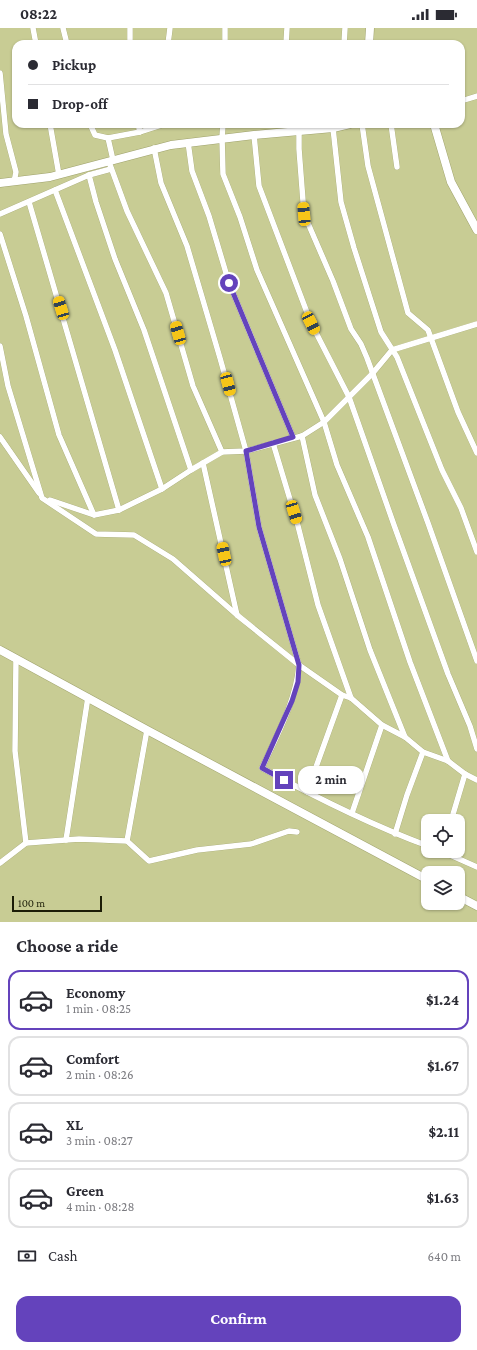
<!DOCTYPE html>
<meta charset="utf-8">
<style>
:root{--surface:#fff;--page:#f7f7f7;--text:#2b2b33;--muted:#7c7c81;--line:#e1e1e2;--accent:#6443bc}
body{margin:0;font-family:"Crimson Pro",serif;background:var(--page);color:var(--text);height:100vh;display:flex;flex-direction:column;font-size:15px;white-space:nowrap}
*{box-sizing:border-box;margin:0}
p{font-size:13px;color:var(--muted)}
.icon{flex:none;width:22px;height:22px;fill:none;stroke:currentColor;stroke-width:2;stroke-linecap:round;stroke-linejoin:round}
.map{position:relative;height:894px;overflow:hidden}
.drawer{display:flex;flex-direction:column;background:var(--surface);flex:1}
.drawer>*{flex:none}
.hud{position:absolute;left:12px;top:12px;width:453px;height:88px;border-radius:12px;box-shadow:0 1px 3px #0004;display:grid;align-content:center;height:88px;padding:0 16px;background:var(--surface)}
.fabs{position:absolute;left:421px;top:786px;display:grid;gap:8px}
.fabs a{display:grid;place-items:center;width:44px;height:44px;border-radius:8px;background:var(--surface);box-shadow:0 1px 3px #0004;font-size:20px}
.scale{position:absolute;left:12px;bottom:10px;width:90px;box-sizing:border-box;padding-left:4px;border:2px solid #1c1d07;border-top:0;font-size:11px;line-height:14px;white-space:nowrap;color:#1c1d07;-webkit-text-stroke:3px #c8cc94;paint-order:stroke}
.end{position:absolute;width:18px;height:18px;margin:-9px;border:5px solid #6443bc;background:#fff;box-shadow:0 0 0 2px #fff}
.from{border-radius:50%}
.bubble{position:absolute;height:28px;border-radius:12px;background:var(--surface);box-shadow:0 1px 3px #0004;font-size:13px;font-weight:700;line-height:28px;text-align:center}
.car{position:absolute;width:12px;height:24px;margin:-12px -6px;border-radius:5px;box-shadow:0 0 3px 1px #0007;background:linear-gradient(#f5c518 24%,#345 0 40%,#f5c518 0 76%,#345 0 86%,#f5c518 0)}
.hud b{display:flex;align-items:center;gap:14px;height:38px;font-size:15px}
.hud b+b{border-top:1px solid var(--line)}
.hud i{width:10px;height:10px;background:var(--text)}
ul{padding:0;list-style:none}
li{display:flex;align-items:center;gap:12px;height:60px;margin:0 8px 6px;padding:0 8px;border:2px solid var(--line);border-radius:12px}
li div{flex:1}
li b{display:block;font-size:15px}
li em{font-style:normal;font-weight:700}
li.active{border-color:var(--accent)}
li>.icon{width:36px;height:36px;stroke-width:1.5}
h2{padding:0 16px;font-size:18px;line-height:48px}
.pay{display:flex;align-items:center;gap:10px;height:44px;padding:0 16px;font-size:15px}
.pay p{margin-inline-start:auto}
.button{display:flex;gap:8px;margin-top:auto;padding:8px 16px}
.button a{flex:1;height:46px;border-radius:12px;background:var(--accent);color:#fff;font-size:16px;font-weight:700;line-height:46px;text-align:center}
.status{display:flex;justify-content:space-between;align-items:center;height:28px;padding:0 20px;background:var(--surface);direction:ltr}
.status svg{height:11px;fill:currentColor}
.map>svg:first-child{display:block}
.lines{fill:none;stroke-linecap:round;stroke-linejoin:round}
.street-casing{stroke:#9fa26c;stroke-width:6}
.secondary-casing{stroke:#9fa26c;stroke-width:9}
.street{stroke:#fff;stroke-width:5.5}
.secondary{stroke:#fff;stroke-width:8}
.route{stroke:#6443bc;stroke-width:5}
</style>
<div class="status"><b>08:22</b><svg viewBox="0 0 49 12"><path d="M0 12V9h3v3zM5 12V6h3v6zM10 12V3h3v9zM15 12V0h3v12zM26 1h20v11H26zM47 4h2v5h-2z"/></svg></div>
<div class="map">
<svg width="477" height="894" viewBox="0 0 477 894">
<rect width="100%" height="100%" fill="#c8cc94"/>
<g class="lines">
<!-- street casing -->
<g class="street-casing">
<g id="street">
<path d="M33 0 36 16"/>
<path d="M63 0 67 16"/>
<path d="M130 0V16"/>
<path d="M168 16 170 0"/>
<path d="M225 16V0"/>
<path d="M286 16 287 0"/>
<path d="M344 16 345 0"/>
<path d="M0 45 6 106 16 144 14 154"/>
<path d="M461 73 477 68"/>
<path d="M50 96 59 147"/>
<path d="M90 96 95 107 108 110 113 132"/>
<path d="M138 96 140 104"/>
<path d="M223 96 222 110 223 146 240 189 257 242 324 394 337 437 368 509 410 634 448 733"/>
<path d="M362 96 368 138 408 285 428 302 458 384 477 425"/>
<path d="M391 96 397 139"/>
<path d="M333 100 341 174 354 220 381 304 397 329 442 442 461 480 477 524"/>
<path d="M299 104V121L304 186 333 253 351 301 361 316 367 330 428 495 477 633"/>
<path d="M254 107 259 158 311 295 349 369 394 497 448 646 470 698 477 721"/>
<path d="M108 110 140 104 165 96H176"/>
<path d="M188 114 192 143 209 188 229 255 293 409"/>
<path d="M154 120 161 155 187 218 220 330 246 423 259 499 299 637C296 673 277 707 262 740 315 769 371 797 428 818"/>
<path d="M109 134 127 183 166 265 193 358 222 424"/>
<path d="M89 147 96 174 115 231 144 302 191 442"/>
<path d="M55 162 115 322 162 461"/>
<path d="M29 174 119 482"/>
<path d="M0 186 89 147 111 141"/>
<path d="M0 206 26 288 59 407 94 487"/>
<path d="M0 318 8 358 42 470 96 506 134 507 173 531 237 587 299 637 342 667 351 670 382 697 405 709 423 724 448 733 465 746 477 752"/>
<path d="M302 408 315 467 340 531 370 622 405 709"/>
<path d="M0 409 39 465"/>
<path d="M273 415 298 498 318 577 351 670"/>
<path d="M203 435 237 587"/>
<path d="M50 472 94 487 119 482 162 461 191 442 222 424 246 423 302 408 324 394 372 346 392 322 477 296"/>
<path d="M16 630 15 723 26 815"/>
<path d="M307 764 342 667"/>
<path d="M352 785 382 697"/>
<path d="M451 793 465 746"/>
<path d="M395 806 407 767 423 724"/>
<path d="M66 812 88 669"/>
<path d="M127 813 147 702"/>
<path d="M441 823 477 839"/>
<path d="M0 835 26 815 79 811 127 813 149 833 197 822 251 816 289 803 297 804"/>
</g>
</g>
<!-- secondary casing -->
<g class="secondary-casing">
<g id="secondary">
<path d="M369 16 370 0"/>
<path d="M434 96 451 154 477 202"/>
<path d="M0 155 50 149 171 117 254 107 333 100 350 96"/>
<path d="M0 622 147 702 428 852"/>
<path d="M458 868 477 878"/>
</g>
</g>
<!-- street -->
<use href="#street" class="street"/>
<!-- secondary -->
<use href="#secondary" class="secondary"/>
</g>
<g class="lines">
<!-- route -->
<path class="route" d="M229 255 293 409 246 423 259 499 299 637 298 654 292 673 262 740 284 752"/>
</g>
</svg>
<div class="fabs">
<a><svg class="icon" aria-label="locate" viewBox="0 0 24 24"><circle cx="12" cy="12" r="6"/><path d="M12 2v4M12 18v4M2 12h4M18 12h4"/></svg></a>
<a><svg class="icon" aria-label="layers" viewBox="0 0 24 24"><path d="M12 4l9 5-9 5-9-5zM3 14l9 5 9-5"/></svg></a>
</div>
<div class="scale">100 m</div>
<i class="end from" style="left:229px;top:255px"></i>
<i class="end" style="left:284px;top:752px"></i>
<div class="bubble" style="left:298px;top:738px;width:66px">2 min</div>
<i class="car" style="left:304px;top:186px;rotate:355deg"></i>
<i class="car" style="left:61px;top:280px;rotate:343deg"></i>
<i class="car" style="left:311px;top:295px;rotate:153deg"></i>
<i class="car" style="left:178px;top:305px;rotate:344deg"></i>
<i class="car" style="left:228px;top:356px;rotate:165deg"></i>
<i class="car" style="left:294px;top:484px;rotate:163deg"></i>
<i class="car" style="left:224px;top:526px;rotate:348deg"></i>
<div class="hud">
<b><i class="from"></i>Pickup</b>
<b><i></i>Drop-off</b>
</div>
</div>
<section class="drawer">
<h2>Choose a ride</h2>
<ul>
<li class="active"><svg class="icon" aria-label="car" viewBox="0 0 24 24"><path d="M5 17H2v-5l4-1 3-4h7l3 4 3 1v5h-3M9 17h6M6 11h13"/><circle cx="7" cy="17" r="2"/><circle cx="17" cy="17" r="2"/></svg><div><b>Economy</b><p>1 min · 08:25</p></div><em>$1.24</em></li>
<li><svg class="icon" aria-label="car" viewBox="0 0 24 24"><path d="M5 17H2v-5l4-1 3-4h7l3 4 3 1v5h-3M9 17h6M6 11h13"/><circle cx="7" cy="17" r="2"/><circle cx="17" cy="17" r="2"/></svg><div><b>Comfort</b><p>2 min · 08:26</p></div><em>$1.67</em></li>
<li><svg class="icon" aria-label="car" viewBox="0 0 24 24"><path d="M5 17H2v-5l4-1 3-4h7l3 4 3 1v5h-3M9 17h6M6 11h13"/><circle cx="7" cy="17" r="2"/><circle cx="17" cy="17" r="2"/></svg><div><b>XL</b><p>3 min · 08:27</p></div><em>$2.11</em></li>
<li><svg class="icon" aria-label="car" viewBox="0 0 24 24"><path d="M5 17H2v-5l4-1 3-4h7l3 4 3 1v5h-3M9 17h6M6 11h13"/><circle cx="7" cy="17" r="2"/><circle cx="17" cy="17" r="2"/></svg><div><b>Green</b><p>4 min · 08:28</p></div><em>$1.63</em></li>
</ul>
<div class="pay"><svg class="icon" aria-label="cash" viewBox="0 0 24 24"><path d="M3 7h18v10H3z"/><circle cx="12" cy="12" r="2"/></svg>Cash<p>640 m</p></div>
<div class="button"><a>Confirm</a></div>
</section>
